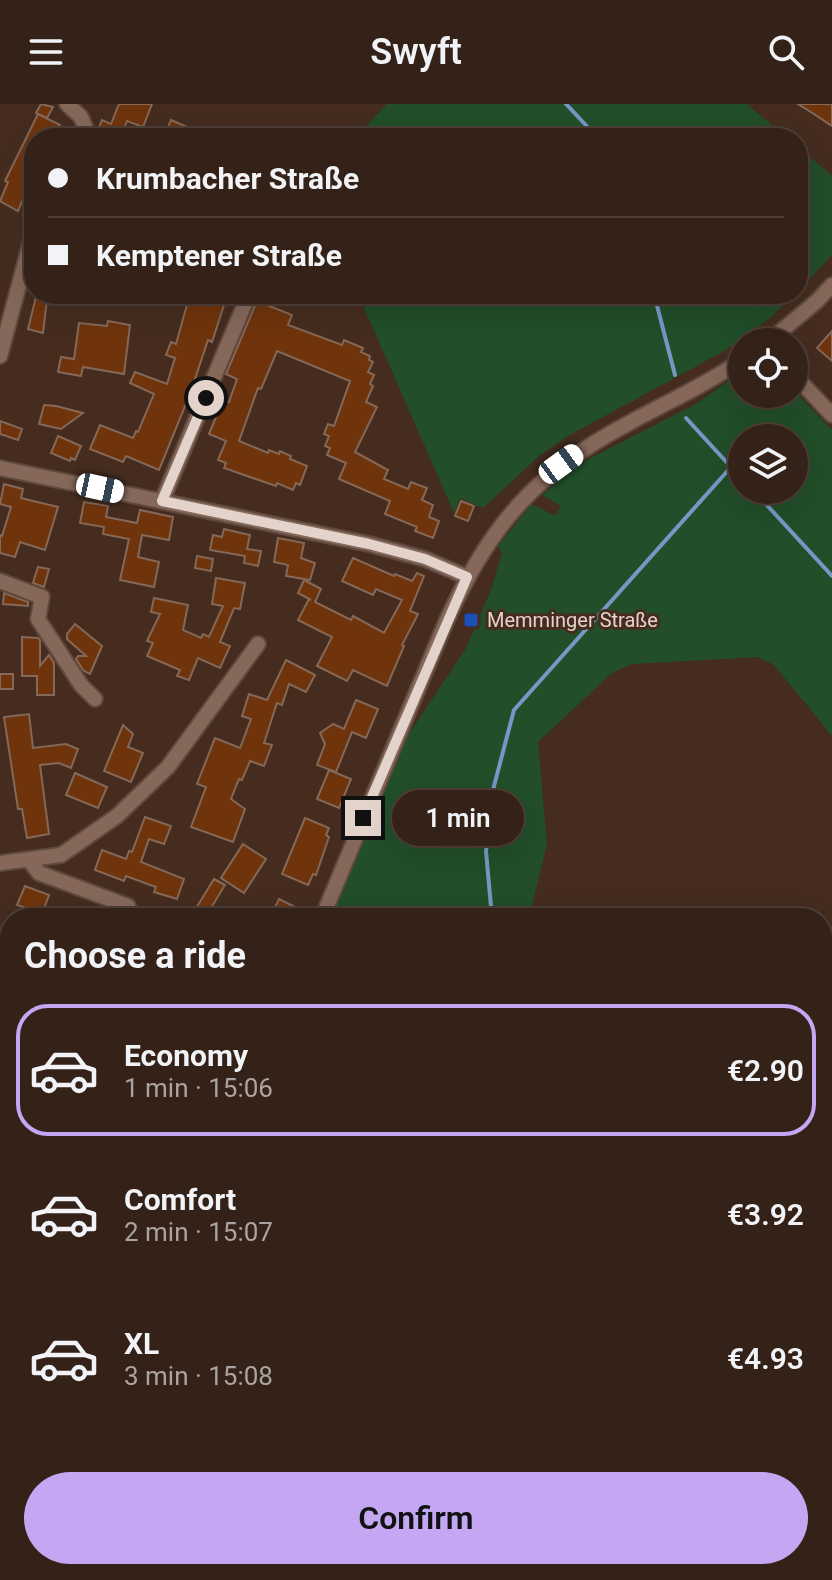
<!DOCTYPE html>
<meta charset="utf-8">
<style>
:root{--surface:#342117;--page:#3f2e24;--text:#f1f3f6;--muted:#a9a3a1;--line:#4e3e36;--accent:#c3a7f2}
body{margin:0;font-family:Roboto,sans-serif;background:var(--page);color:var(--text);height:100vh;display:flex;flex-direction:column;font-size:30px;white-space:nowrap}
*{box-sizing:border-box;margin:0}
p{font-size:26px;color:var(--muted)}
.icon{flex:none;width:44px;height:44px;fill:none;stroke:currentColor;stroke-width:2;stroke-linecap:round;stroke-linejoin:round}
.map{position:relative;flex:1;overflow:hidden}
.side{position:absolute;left:0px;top:804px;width:832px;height:672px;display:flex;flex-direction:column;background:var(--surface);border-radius:32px 32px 0 0;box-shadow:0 8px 32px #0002,0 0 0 2px var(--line)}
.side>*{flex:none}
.guide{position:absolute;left:24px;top:24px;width:784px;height:176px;border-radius:32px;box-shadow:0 8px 32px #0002,0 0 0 2px var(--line);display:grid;align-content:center;height:176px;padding:0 24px;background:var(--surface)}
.tools{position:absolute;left:728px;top:224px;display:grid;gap:16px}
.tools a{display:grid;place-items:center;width:80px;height:80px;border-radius:50%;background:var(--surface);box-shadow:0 8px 32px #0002,0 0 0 2px var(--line);font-size:40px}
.end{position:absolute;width:36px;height:36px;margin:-18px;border:10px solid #e4d3cb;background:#111;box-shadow:0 0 0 4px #111}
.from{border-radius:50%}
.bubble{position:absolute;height:56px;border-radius:28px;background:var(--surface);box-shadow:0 8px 32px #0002,0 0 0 2px var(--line);font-size:26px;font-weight:600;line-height:56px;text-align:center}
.car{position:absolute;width:24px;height:48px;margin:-24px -12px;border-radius:10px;box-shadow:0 0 6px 2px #0007;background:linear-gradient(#fff 24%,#345 0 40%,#fff 0 76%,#345 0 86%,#fff 0)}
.guide b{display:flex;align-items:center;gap:28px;height:76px;font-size:30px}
.guide b+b{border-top:2px solid var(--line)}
.guide i{width:20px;height:20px;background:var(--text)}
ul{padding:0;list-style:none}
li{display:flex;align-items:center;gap:24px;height:132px;margin:0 16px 12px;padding:0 8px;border:4px solid transparent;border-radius:32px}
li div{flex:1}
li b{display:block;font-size:30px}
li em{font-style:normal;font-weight:600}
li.current{border-color:var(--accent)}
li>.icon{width:72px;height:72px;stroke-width:1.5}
h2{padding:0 24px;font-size:36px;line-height:96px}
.cta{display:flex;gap:16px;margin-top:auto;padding:16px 24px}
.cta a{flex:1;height:92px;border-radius:48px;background:var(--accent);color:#111;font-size:32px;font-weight:600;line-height:92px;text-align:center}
header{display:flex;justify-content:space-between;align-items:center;height:104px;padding:0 24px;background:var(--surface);font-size:36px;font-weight:600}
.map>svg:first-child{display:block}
.green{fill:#224e29;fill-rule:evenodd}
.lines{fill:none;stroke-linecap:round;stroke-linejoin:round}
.stream{stroke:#7598c5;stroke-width:4}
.building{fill:#6f340c;stroke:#846858;stroke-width:2}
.minor-casing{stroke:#5f493e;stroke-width:18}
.minor{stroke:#85685a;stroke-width:14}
.route{stroke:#e4d3cb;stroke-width:10}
.transit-dot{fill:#1a4fb4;stroke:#452c1f;stroke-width:3}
.labels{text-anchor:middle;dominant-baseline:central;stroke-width:6;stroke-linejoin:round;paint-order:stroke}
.poi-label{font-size:20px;fill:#e4d3cb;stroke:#452c1f;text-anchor:start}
</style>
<header><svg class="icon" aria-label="menu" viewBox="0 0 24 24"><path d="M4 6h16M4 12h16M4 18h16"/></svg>Swyft<svg class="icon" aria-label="search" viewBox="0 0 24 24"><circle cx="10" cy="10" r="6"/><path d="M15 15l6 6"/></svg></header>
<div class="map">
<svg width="832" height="1476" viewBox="0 0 832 1476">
<rect width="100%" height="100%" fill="#452c1f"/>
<!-- green -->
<g class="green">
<path d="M387 0H747L787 34H354Z"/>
<path d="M798 43 832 72V151L798 187Z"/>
<path d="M358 190H795L770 214 726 246 568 332 539 352 483 404 460 394 454 409Z"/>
<path d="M742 267V290H794V286L832 326V632L774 561 758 553 632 560 612 569 538 638 547 740 529 814H331L408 631 465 546 491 486 502 449 498 442 532 400 555 412 561 402 542 391 577 361 696 300ZM742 334H794V386H742Z"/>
<path d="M318 1466H348L347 1476H326Z"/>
</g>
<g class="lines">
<!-- stream -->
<g class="stream">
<path d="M566 0 598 34"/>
<path d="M654 190 675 271"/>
<path d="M686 314 742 375"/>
<path d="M753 386 832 472"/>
<path d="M492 814 486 747 494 682 514 606 731 363"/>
<path d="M337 1476V1466"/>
</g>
</g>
<!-- building -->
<g class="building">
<path d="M41 0 53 3 47 14 36 9Z"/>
<path d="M119 0H152L143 23 127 17 121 34H95L102 16 111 20Z"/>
<path d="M798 0H832V22L814 10Z"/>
<path d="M38 10 60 21 54 34H34V69L18 107 0 97 8 78 5 77Z"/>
<path d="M171 16 213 34H176L165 30Z"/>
<path d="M190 190H224L220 199 224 201 212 238 208 236 190 290 159 366 126 352 123 358 90 345 100 321 133 334 136 327 138 328 154 290 130 279 135 268 167 280 175 254 166 251 171 238 176 240Z"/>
<path d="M36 193 47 196 43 229 28 225Z"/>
<path d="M257 197 292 211 288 221 342 241 344 236 363 244 361 248 370 252 369 256 373 258 368 268 374 271 370 280 373 282 366 298 377 303 355 348 388 366 384 375 408 385 411 378 427 384 422 396 433 401 429 413 439 417 433 434 415 427 417 423 385 410 390 397 339 375 346 359 327 351 330 344 325 342 329 332 324 330 328 320 334 322 350 277 277 247 261 285 258 284 239 337 268 349 269 346 279 350 280 347 291 352 290 355 307 362 300 381 296 379 293 386 277 379 276 382 224 364 226 359 218 356 226 337 209 330 223 296 229 298 237 275 226 270Z"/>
<path d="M108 217 130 221 124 270 83 263 81 272 58 268 61 253 74 255 79 219 107 222Z"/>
<path d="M832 227V257L817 244Z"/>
<path d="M44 301 56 302 83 309 61 325 39 320Z"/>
<path d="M0 317 22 325 18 336 0 330Z"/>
<path d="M58 332 81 342 75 356 71 354 70 357 51 349Z"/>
<path d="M4 380 23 385 21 394 58 403 45 446 20 438 15 453 0 449V431L2 432 11 403 0 400Z"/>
<path d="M461 397 474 402 468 417 455 412Z"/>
<path d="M84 398 108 402 106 413 137 419 140 406 173 413 169 436 142 431 138 453 159 458 154 483 120 476 129 435 103 430 104 423 80 419Z"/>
<path d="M224 425 250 431 247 445 261 447 258 462 244 459 245 452 210 446 213 431 222 433Z"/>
<path d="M278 434 304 439 301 454 315 459 310 476 286 472 288 461 274 458Z"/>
<path d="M197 452 213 455 211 467 195 464Z"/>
<path d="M353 454 394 472 395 470 412 477 417 469 424 472 410 507 418 510 402 541 404 542 387 582 353 566 347 577 317 562 332 533 298 516 309 495 311 496 298 489 304 476 321 485 315 498 351 516 353 512 384 529 402 496 376 485 373 491 342 477Z"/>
<path d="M38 463 49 465 44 483 33 479Z"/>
<path d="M216 474 245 479 240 505 234 504 220 538 230 542 220 564 198 554 189 576 177 572 180 566 147 552 153 539 147 537 160 510 151 508 154 494 188 501 183 526 201 534 203 530 209 533 223 502 212 500Z"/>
<path d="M4 489 28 498V502L3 500Z"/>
<path d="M75 520 102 542 90 570 83 566 76 555 78 552H86L67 535V530Z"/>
<path d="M22 533 38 534 40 536V562L49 551 54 559V591H37V572H22Z"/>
<path d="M286 556 315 571 306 588 289 580 282 601 277 599 264 639 272 641 264 662 250 657 242 676 239 675 231 695 245 705 233 738 191 723 206 683 197 680 215 634 240 644 251 615 242 612 249 590 267 596Z"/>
<rect x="0" y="570" width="13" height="15"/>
<path d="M356 596 378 605 366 634 352 628 336 668 317 661 325 640 320 629 333 620 344 625Z"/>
<path d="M29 610 33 644 66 640 78 645 71 664 59 659 40 661 49 730 27 734 22 705H18L4 613Z"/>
<path d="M123 621 133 630 128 643 143 649 131 678 104 667Z"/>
<path d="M329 666 351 675 339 704 317 695Z"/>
<path d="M75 669 107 683 98 704 66 691Z"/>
<path d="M145 713 171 722 164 740 149 735 141 758 184 775 177 795 154 788 156 783 126 772 124 777 95 766 102 746 126 755 129 747 132 748Z"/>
<path d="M305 714 329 724 326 731 329 733 316 771 313 770 308 781 282 770Z"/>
<path d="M243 740 266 755 244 789 221 774Z"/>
<path d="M214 775 225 781 211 804 227 814H190Z"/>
<path d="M25 782 49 791 42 810 17 801Z"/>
<path d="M279 795 295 803 289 814H270Z"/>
</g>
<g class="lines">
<!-- minor casing -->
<g class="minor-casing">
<g id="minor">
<path d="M67 0 81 13 86 25 80 34"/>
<path d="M768 238 817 197 832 181"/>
<path d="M0 252 34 125"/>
<path d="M794 271 832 311"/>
<path d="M0 364 369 440 425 455 467 473"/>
<path d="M162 397 249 190"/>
<path d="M0 477 42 493 38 515 81 581 95 595"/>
<path d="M30 757 39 769 128 802"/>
<path d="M0 759 61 751 117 712 168 663 258 540"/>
<path d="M322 814 446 518C489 422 536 368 629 319 667 298 706 281 742 256"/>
<path d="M822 901 832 896"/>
<path d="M0 914 10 924"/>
<path d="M822 992 832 1039"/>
<path d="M0 1295 10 1236"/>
<path d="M103 1476 105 1466"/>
</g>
</g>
<!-- minor -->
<use href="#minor" class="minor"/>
</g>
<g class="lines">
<!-- route -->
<path class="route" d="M206 294 162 397 369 440 425 455 467 473 363 714"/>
</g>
<!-- markers -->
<rect class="transit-dot" x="463" y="508" width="16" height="16" rx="4"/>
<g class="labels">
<!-- poi labels -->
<g class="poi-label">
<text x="487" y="516">Memminger Straße</text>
</g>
</g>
</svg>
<div class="tools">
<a><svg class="icon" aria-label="locate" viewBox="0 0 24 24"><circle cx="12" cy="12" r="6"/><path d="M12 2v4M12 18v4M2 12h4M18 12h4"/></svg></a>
<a><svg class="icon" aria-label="layers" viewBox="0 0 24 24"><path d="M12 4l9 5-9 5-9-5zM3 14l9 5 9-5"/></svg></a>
</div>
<i class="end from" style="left:206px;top:294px"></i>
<i class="end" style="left:363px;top:714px"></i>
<div class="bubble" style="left:392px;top:686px;width:132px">1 min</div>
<i class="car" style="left:561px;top:360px;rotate:54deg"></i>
<i class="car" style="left:100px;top:384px;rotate:102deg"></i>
<div class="guide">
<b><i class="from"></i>Krumbacher Straße</b>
<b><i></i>Kemptener Straße</b>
</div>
<section class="side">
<h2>Choose a ride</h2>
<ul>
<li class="current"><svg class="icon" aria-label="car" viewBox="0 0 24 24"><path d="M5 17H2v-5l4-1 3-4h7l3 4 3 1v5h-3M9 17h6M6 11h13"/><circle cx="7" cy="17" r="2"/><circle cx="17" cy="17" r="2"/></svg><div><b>Economy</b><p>1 min · 15:06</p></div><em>€2.90</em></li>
<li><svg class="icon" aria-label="car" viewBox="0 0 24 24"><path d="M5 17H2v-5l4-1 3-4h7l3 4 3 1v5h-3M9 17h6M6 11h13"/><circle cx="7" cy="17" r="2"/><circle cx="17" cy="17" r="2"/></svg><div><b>Comfort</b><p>2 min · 15:07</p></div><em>€3.92</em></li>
<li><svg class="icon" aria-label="car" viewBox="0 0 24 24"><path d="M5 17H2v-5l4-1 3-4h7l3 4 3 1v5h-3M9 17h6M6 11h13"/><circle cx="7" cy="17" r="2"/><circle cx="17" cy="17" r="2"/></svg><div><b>XL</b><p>3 min · 15:08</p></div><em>€4.93</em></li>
</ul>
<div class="cta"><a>Confirm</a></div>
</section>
</div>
